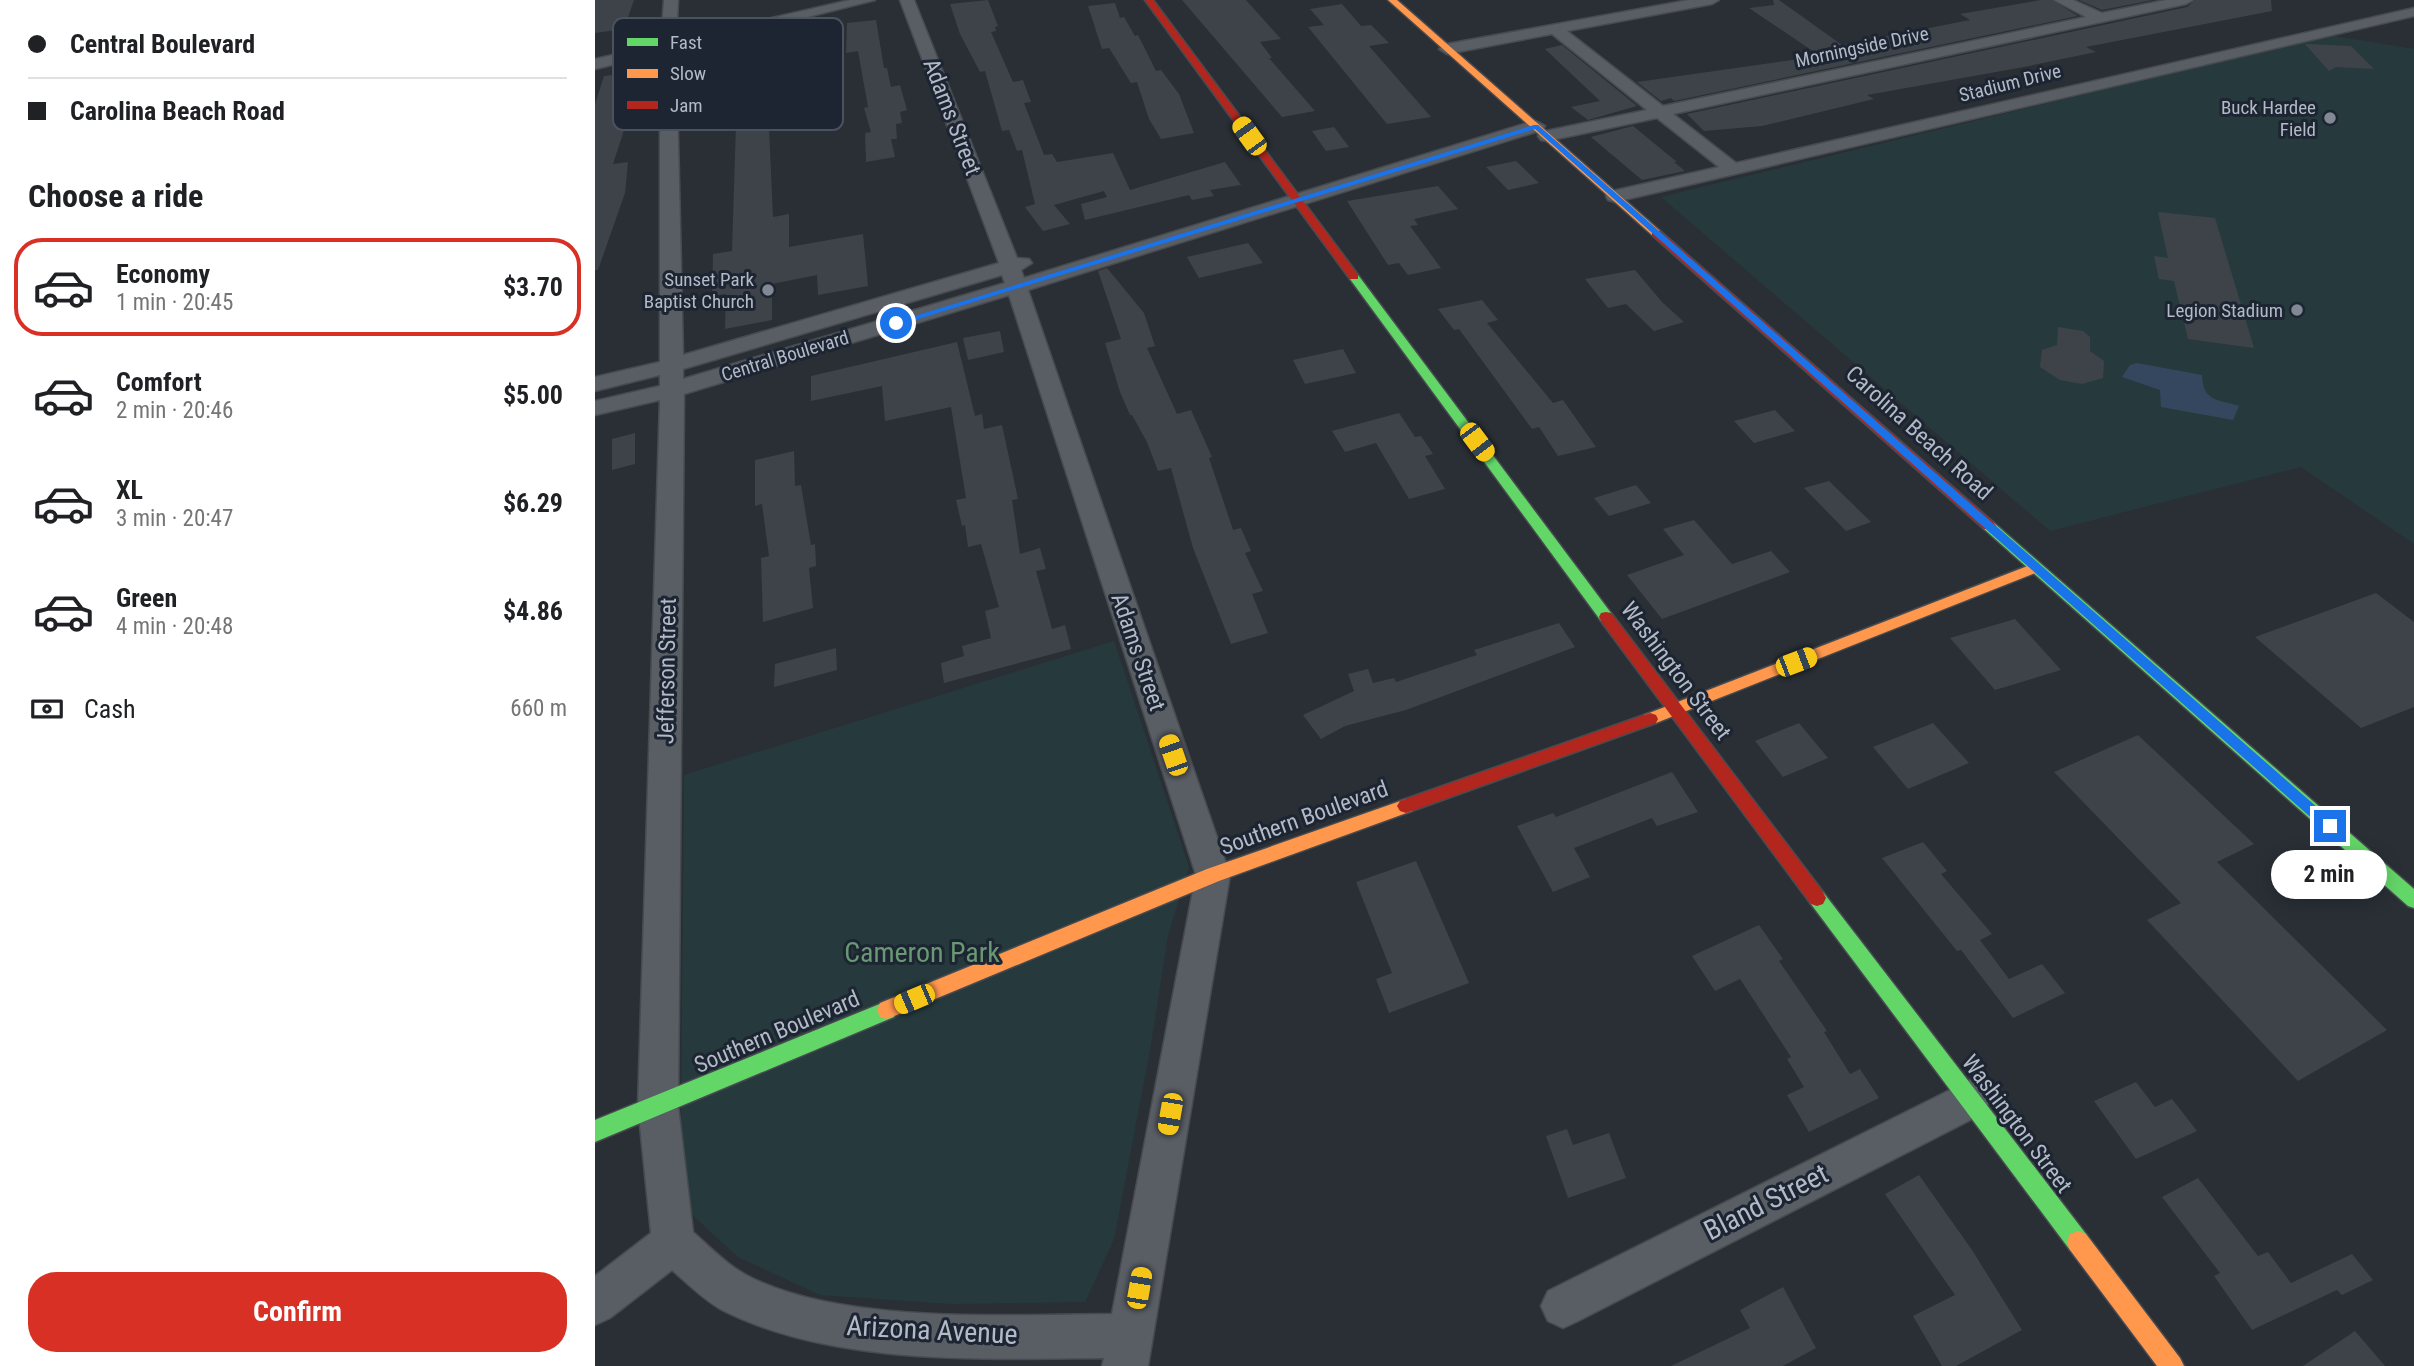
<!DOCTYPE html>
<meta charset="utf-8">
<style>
:root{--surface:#fff;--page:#f6f6f6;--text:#202124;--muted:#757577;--line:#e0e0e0;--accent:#d93025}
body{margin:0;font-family:"Roboto Condensed",sans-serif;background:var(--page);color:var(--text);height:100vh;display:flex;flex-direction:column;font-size:26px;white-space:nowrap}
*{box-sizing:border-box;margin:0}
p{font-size:23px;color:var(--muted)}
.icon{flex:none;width:38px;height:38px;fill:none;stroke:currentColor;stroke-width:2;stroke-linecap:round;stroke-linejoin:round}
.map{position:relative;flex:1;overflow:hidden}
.drawer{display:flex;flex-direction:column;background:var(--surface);width:595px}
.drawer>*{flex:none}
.top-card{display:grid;align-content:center;height:154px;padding:0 28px;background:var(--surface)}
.end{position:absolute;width:32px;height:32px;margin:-16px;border:9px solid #1a73e8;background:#fff;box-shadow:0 0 0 4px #fff}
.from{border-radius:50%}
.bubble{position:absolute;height:49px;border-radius:24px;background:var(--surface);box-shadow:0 4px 18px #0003;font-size:23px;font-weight:700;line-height:49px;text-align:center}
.car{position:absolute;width:21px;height:42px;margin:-21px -10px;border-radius:9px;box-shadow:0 0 5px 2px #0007;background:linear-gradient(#f5c518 24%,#345 0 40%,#f5c518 0 76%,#345 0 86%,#f5c518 0)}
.top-card b{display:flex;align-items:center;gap:24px;height:66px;font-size:26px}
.top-card b+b{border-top:2px solid var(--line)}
.top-card i{width:18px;height:18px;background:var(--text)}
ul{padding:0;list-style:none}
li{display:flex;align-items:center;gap:21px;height:98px;margin:0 14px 10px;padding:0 14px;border:4px solid transparent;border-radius:28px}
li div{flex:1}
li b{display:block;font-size:26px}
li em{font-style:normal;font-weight:700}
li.active{border-color:var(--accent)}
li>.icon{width:63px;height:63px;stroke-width:1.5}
h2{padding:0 28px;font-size:32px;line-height:84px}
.pay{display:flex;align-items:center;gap:18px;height:77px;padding:0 28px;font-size:26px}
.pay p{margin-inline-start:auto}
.button{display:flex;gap:14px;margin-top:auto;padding:14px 28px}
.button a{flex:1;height:80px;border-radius:28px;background:var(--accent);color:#fff;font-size:28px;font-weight:700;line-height:80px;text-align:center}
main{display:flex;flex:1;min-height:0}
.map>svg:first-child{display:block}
.green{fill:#263a3d}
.water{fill:#35475e}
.building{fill:#3e4349}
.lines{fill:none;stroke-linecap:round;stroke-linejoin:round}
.street-casing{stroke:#474b50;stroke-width:3}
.fast-casing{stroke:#474b50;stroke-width:3}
.slow-casing{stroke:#474b50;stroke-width:3}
.jam-casing{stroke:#474b50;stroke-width:3}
.street{fill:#595d64;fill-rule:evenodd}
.fast{fill:#63d668;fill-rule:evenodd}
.slow{fill:#ff974d;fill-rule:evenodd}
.jam{fill:#b3261e;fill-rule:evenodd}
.route{fill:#1a73e8}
.poi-dot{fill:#828994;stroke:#1c2531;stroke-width:2.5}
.labels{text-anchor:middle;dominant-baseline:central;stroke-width:6;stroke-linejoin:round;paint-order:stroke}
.far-street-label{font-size:19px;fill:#b2bac7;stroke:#1c2531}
.far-poi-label{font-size:19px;fill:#b2bac7;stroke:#1c2531;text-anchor:end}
.street-label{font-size:23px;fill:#b2bac7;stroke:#1c2531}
.near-park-label{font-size:28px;fill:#699874;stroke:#1c2531}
.near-street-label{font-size:28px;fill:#b2bac7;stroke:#1c2531}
.key{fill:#1c2531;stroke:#49525e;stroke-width:2}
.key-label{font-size:19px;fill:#b2bac7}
</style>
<main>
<section class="drawer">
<div class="top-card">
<b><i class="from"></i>Central Boulevard</b>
<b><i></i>Carolina Beach Road</b>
</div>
<h2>Choose a ride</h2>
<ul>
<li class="active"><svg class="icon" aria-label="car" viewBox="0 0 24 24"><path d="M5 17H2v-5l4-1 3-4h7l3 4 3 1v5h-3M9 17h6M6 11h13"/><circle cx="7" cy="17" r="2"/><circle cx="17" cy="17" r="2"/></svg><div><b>Economy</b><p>1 min · 20:45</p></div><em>$3.70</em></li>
<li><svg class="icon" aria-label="car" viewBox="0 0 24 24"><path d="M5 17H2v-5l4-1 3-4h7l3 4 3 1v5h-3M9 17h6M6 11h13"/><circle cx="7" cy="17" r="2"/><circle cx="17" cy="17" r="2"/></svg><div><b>Comfort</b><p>2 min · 20:46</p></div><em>$5.00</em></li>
<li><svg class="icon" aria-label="car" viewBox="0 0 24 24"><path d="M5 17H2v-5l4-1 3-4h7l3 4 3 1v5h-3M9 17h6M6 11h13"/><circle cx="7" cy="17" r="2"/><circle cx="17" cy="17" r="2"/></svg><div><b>XL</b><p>3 min · 20:47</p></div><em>$6.29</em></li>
<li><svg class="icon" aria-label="car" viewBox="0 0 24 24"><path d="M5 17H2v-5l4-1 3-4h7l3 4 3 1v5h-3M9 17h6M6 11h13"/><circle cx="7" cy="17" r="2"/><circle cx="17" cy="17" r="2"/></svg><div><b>Green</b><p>4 min · 20:48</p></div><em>$4.86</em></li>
</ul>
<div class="pay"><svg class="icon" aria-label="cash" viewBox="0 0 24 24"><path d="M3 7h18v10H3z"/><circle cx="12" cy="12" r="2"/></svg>Cash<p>660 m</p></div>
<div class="button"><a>Confirm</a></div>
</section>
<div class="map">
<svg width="1819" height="1366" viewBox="0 0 1819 1366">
<rect width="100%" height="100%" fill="#292f35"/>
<!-- green -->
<g class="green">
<path d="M1733 35 1819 49V544L1706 467 1455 531 1066 197Z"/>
<path d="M519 641 594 867 573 935 555 1050 519 1239 490 1302 357 1304 225 1295 143 1257 93 1211 86 1134 89 775Z"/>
</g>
<!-- water -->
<path class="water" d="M1542 363 1607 375C1608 402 1622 399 1644 406L1638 420 1566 407 1565 390 1527 377 1535 365Z"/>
<!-- building -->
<g class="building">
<path d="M0 0H39L29 29 0 33Z"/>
<path d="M393 0 403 26 400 27 401 31 396 32 418 82 428 80 436 102 429 103 449 155 457 154 462 162 518 153 535 190 630 162 646 185 615 190 619 196 597 200 594 195 490 220 486 204 512 197 509 191 459 205 475 224 448 231 430 207 440 204 427 150 422 151 414 130 407 131 390 71 385 72 365 34 355 4Z"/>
<path d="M587 0H651L686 39 665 42 677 58H674L720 111 687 117Z"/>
<path d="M1178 0H1184L1247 45 1375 20 1365 14 1446 0H1457L1483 16 1079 101 1076 98 1066 101 1042 82 1225 56 1154 8 1179 5Z"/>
<path d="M1484 0H1558L1507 10Z"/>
<path d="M1600 0H1676L1677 11 1491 47 1501 52 1429 67 1272 95 1279 99 1167 126 1109 131 1092 114 1592 7Z"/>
<path d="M520 3 525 18 529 17 540 36 543 35 561 71 566 70 584 94 599 133 566 139 554 119 542 82 536 83 514 48 507 49 493 6Z"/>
<path d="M747 4 766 26 776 25 794 43 774 46 836 117 792 124 713 27 729 25 715 9Z"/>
<path d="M281 20 289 68H292L296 87 305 85 312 110 305 112 307 123 301 124 302 139H296L300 157 271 162 270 133 276 132 269 108 273 107 263 51 251 53 252 23Z"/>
<path d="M163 40 164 130 174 128 178 217 194 214V247L268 234 273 286 223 295 222 275 177 284V320L130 329 131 294 117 296 118 254 137 251 141 124 117 128 120 77 114 78 116 54 138 50V43Z"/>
<path d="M1710 44 1756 46 1779 69 1741 67 1734 71Z"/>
<path d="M967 45 1042 106 993 120 976 107 1005 101 950 49Z"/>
<path d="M34 73 21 120 33 118 18 164 33 162 30 193 3 270H0V104L9 76Z"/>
<path d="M1038 126 1082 162H1079L1090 171 1047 180 996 137Z"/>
<path d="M739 127 754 147 731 151 717 131Z"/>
<path d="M921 161 944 183 913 190 891 167Z"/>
<path d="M843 186 863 209 819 219 823 225 815 226 846 268 813 275 804 263 793 265 752 201Z"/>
<path d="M1563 212 1620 218 1659 348 1593 339 1579 281 1564 279 1559 256 1573 258Z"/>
<path d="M653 243 668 263 604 278 592 257Z"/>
<path d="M512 268 549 313 560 346 552 348 582 414 596 410 617 457 614 458 638 530 646 528 656 551 650 553 668 591 657 594 673 633 636 644 598 548 576 468 563 471 552 442 537 415H535L525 392 510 343 526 339 503 271Z"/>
<path d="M1040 270 1067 302 1089 322 1059 331 1031 304 1013 308 990 279Z"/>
<path d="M887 300 903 320 892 323 958 403 968 400 1001 447 963 456 944 427 937 429 864 329 859 330 843 309Z"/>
<path d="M1463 327 1488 331 1495 337V351L1509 361 1508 378 1487 384 1465 380 1445 367 1447 350 1462 345Z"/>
<path d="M405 331 409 352 373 360 368 338Z"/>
<path d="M362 342 380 416 387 414 389 429 407 425 423 499 417 500 425 554 445 548 451 569 441 571 457 629 470 625 476 649 349 683 346 663 369 656 367 646 396 638 390 611 404 607 386 544 373 547 370 525 367 526 361 500 371 498 356 407 290 421 287 386 216 401V376Z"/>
<path d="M748 349 761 373 710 384 698 360Z"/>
<path d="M1180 410 1200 431 1159 443 1139 421Z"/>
<path d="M804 413 820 437 826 436 838 454 830 456 850 489 814 499 781 443 750 452 737 431Z"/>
<path d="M40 433V464L17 470V439Z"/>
<path d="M199 451 200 486 206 485 216 545 220 544 221 566 214 568 218 608 168 622 166 558 174 556 167 504 160 506V460Z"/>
<path d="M1234 481 1276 522 1251 531 1209 488Z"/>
<path d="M1041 485 1056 503 1014 516 999 498Z"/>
<path d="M1099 520 1137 564 1176 551 1195 572 1067 619 1032 575 1089 555 1068 529Z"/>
<path d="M1781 593 1819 622V707L1766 728 1660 637Z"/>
<path d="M1420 619 1466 670 1400 690 1355 638Z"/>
<path d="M964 623 980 647 811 710 750 726 726 739 708 715 759 691 753 674 773 669 778 683 799 678 801 682 882 655 879 650Z"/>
<path d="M241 648 242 670 179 687 180 664Z"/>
<path d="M1204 723 1233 758 1188 777 1160 741Z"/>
<path d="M1338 723 1374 763 1313 789 1278 747Z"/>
<path d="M1543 735 1659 844 1622 862 1792 1030 1703 1081 1552 920 1586 903 1459 772Z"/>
<path d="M1077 772 1103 812 1062 826 1057 818 979 848 995 877 958 892 922 826 958 813 961 817Z"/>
<path d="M1328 842 1352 871 1346 874 1397 934 1385 940 1414 979 1447 964 1470 993 1418 1018 1366 950 1362 951 1287 858Z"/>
<path d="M821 861 874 983 794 1013 781 979 797 973 761 882Z"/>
<path d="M1164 925 1188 959 1184 961 1232 1031 1229 1032 1255 1074 1265 1069 1284 1098 1214 1132 1192 1095 1209 1087 1192 1059 1196 1057 1145 979 1120 991 1097 956Z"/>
<path d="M1541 1082 1560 1107 1577 1099 1602 1131 1541 1159 1499 1101Z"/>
<path d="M972 1129 978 1145 1014 1133 1031 1178 973 1198 951 1136Z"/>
<path d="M1324 1175 1377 1250 1427 1330 1361 1366H1347L1318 1316 1360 1295 1290 1194Z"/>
<path d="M1603 1178 1663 1256 1673 1252 1696 1283 1757 1254 1778 1280 1747 1295 1742 1290 1657 1330 1619 1276 1625 1273 1567 1197Z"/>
<path d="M1188 1287 1221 1348 1188 1366H1076L1155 1328 1145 1310Z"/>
<path d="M1760 1331 1790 1366H1708Z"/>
</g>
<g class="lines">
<!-- street casing -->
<g class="street-casing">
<g id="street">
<path d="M69 0H83L81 40 255 0H280L81 50 88 355 404 263 305 0H319L422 258 434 259 437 263 426 270 429 278 935 122 941 121 950 126 947 130 433 290 635 875 553 1366H507L509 1358C387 1359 238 1366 127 1310 109 1300 93 1284 77 1270L15 1318 0 1325V1276L56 1233 43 1106 65 400 0 415V401L65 386V375L0 391V377L65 362V53L0 69V59L66 44ZM407 275 410 283 88 379V369ZM414 295 601 875 517 1314C413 1315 251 1324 157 1278 135 1268 116 1248 98 1232L83 1106 89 394Z"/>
<path d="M1094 0H1124L1117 4 972 31 1068 106 1491 17 1459 0H1478L1507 13 1571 0H1598L1591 4 1078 114 1141 163 1819 8V16L1020 202 1013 200 1011 196 1013 192 1124 167 1062 118 952 141 946 140 943 136 946 132 1052 110 957 34 852 54 844 49 852 44Z"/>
<path d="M1375 1080 1389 1085 1395 1099 1389 1113 983 1321 968 1328 953 1321 946 1306 953 1291Z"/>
</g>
</g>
<!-- fast casing -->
<g class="fast-casing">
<g id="fast">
<path d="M755 275H763L1016 613 1018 617 1016 621H1006L755 279Z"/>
<path d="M1394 521 1399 523 1819 889V908L1813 906 1389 529 1387 526 1389 523Z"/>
<path d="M1222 890 1228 892 1491 1234 1494 1242 1491 1250 1483 1253 1475 1250 1216 904 1213 898 1216 892Z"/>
<path d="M292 1001 299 1003 302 1010 299 1017 0 1142V1120Z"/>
</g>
</g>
<!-- slow casing -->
<g class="slow-casing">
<g id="slow">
<path d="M793 0H802L1065 231V235H1057Z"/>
<path d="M1440 563 1445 565 1447 568 1445 571 1061 723H1049L1047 719 1049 715Z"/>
<path d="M811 799 817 801 820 806 817 811 624 881 292 1019 285 1017 282 1010 285 1003 612 869Z"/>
<path d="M1483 1231 1491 1234 1585 1358 1589 1366H1562L1475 1250 1472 1242 1475 1234Z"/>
</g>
</g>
<!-- jam casing -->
<g class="jam-casing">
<g id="jam">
<path d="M550 0H558L763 275V279H755Z"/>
<path d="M1057 231H1065L1399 523 1401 526 1399 529H1389L1057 235Z"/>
<path d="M1011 612 1016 613 1228 892 1231 898 1228 904 1222 906 1216 904 1006 621 1004 617 1006 613Z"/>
<path d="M1055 713 1061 715 1063 719 1061 723 811 813 805 811 802 806 805 801Z"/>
</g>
</g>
<!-- street -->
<use href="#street" class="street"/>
<!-- fast -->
<use href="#fast" class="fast"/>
<!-- slow -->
<use href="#slow" class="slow"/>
<!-- jam -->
<use href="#jam" class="jam"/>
</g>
<!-- route -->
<path class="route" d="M939 125H943L1739 822V830H1730L940 129 304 325 297 323Z"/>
<!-- markers -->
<g class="poi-dot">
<circle cx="1735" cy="118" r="7"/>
<circle cx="173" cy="290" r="7"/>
<circle cx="1702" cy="310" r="7"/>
</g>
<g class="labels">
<!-- far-street labels -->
<g class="far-street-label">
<text transform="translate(1267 47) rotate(-12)">Morningside Drive</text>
<text transform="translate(1415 83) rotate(-14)">Stadium Drive</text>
<text transform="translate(190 356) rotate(-17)">Central Boulevard</text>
</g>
<!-- far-poi labels -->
<g class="far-poi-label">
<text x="1721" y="107">Buck Hardee<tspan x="1721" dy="22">Field</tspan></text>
<text x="159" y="279">Sunset Park<tspan x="159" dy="22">Baptist Church</tspan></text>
<text x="1688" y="310">Legion Stadium</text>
</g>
<!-- street labels -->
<g class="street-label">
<text transform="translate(357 117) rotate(69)">Adams Street</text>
<text transform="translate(1324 433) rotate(42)">Carolina Beach Road</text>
<text transform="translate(543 652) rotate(71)">Adams Street</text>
<text transform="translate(72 671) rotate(-89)">Jefferson Street</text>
<text transform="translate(1081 671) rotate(53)">Washington Street</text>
<text transform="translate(709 818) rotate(-20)">Southern Boulevard</text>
<text transform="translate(182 1032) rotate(-23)">Southern Boulevard</text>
<text transform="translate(1422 1124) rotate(53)">Washington Street</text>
</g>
<!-- near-park labels -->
<g class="near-park-label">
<text x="327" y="952">Cameron Park</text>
</g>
<!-- near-street labels -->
<g class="near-street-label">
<text transform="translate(1171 1202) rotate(-27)">Bland Street</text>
<text transform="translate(337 1330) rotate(3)">Arizona Avenue</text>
</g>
</g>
<!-- legend -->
<rect x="18" y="18" width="230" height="112" rx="10" class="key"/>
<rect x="32" y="38" width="31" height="8" fill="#63d668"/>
<rect x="32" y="69" width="31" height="9" fill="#ff974d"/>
<rect x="32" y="101" width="31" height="8" fill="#b3261e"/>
<g class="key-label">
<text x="75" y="49">Fast</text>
<text x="75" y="80">Slow</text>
<text x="75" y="112">Jam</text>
</g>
</svg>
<i class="end from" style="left:301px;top:323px"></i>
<i class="end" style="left:1735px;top:826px"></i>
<div class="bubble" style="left:1676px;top:850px;width:116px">2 min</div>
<i class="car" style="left:654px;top:136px;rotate:324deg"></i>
<i class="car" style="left:882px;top:442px;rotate:143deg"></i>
<i class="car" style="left:1201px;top:662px;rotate:69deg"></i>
<i class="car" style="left:578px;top:755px;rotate:341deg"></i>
<i class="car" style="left:319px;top:999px;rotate:247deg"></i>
<i class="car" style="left:575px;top:1114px;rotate:190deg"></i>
<i class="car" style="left:544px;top:1288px;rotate:10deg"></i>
</div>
</main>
